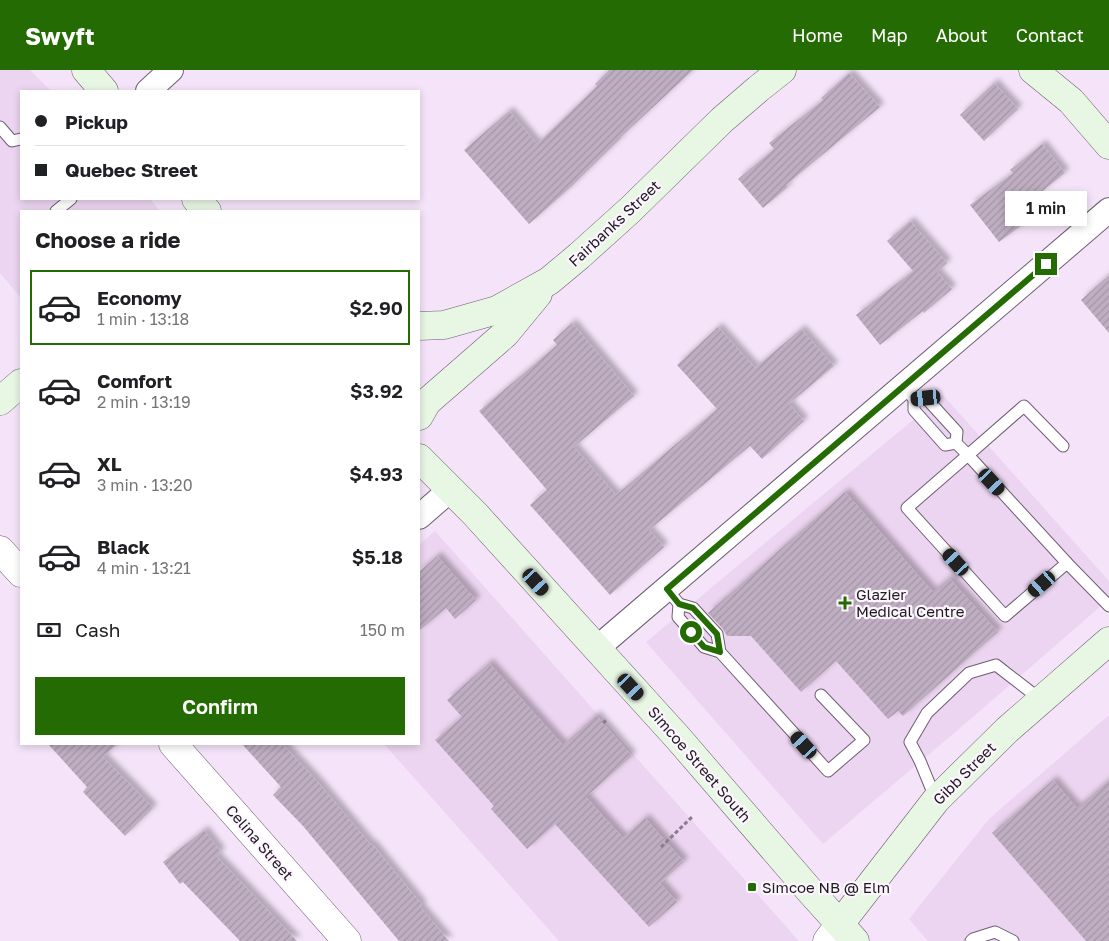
<!DOCTYPE html>
<meta charset="utf-8">
<style>
:root{--surface:#fff;--page:#f2f2f2;--text:#202124;--muted:#757577;--line:#e0e0e0;--accent:#256b03}
body{margin:0;font-family:"Golos Text",sans-serif;background:var(--page);color:var(--text);height:100vh;display:flex;flex-direction:column;font-size:19px;white-space:nowrap}
*{box-sizing:border-box;margin:0}
p{font-size:16px;color:var(--muted)}
.icon{flex:none;width:28px;height:28px;fill:none;stroke:currentColor;stroke-width:2;stroke-linecap:round;stroke-linejoin:round}
.map{position:relative;flex:1;overflow:hidden}
.side{position:absolute;left:20px;top:140px;width:400px;height:535px;display:flex;flex-direction:column;background:var(--surface);border-radius:0px;box-shadow:0 2px 8px #0003}
.side>*{flex:none}
.hud{position:absolute;left:20px;top:20px;width:400px;height:110px;border-radius:0px;box-shadow:0 2px 8px #0003;display:grid;align-content:center;height:110px;padding:0 15px;background:var(--surface)}
.end{position:absolute;width:22px;height:22px;margin:-11px;border:6px solid #256b03;background:#fff;box-shadow:0 0 0 2px #fff}
.from{border-radius:50%}
.bubble{position:absolute;height:35px;border-radius:0px;background:var(--surface);box-shadow:0 2px 8px #0003;font-size:16px;font-weight:600;line-height:35px;text-align:center}
.car{position:absolute;width:15px;height:30px;margin:-15px -8px;border-radius:6px;box-shadow:0 0 4px 1px #0007;background:linear-gradient(#222 24%,#8ab4d8 0 40%,#222 0 76%,#8ab4d8 0 86%,#222 0)}
.hud b{display:flex;align-items:center;gap:18px;height:48px;font-size:19px}
.hud b+b{border-top:1px solid var(--line)}
.hud i{width:12px;height:12px;background:var(--text)}
ul{padding:0;list-style:none}
li{display:flex;align-items:center;gap:15px;height:75px;margin:0 10px 8px;padding:0 5px;border:2px solid transparent;border-radius:0px}
li div{flex:1}
li b{display:block;font-size:19px}
li em{font-style:normal;font-weight:600}
li.selected{border-color:var(--accent)}
li>.icon{width:45px;height:45px;stroke-width:1.5}
h2{padding:0 15px;font-size:22px;line-height:60px}
.pay{display:flex;align-items:center;gap:12px;height:55px;padding:0 15px;font-size:19px}
.pay p{margin-inline-start:auto}
.primary-button{display:flex;gap:10px;margin-top:auto;padding:10px 15px}
.primary-button a{flex:1;height:58px;border-radius:0px;background:var(--accent);color:#fff;font-size:20px;font-weight:600;line-height:58px;text-align:center}
header{display:flex;align-items:center;gap:30px;box-sizing:border-box;height:70px;padding:0 25px;background:var(--accent);color:#fff}
header strong{font-size:24px}
nav{display:flex;gap:28px;margin-inline-start:auto;font-size:18px}
.map>svg:first-child{display:block}
.built{fill:#ecd5f0}
.building{fill:url(#building-hatch);filter:url(#shadow)}
.lines{fill:none;stroke-linecap:round;stroke-linejoin:round}
.service-casing{stroke:#6d5e71;stroke-width:13}
.minor-casing{stroke:#6d5e71;stroke-width:26}
.tertiary-casing{stroke:#6d5e71;stroke-width:29}
.secondary-casing{stroke:#6d5e71;stroke-width:29}
.path{stroke:#897d8b;stroke-width:3;stroke-dasharray:4 2.5;stroke-linecap:butt}
.service{stroke:#fff;stroke-width:11}
.minor{stroke:#fff;stroke-width:24}
.tertiary{stroke:#fff;stroke-width:28}
.secondary{stroke:#e8f6e4;stroke-width:28}
.route{stroke:#256b03;stroke-width:6}
.poi-dot{fill:#256b03;stroke:#fcf5fe;stroke-width:2}
.labels{text-anchor:middle;dominant-baseline:central;stroke-width:4.5;stroke-linejoin:round;paint-order:stroke}
.street-label{font-size:15px;fill:#1f1920;stroke:#fcf5fe}
.poi-label{font-size:15px;fill:#1f1920;stroke:#fcf5fe;text-anchor:start}
</style>
<header>
<strong>Swyft</strong>
<nav><a>Home</a><a>Map</a><a>About</a><a>Contact</a></nav>
</header>
<div class="map">
<svg width="1109" height="871" viewBox="0 0 1109 871">
<defs>
<pattern id="building-hatch" width="6" height="6" patternUnits="userSpaceOnUse" patternTransform="scale(1.25)"><rect width="6" height="6" fill="#bfaec2"/><path d="M-1 1l2-2M0 6l6-6M5 7l2-2" fill="none" stroke="#a495a6"/></pattern>
<filter id="shadow"><feDropShadow dx="4.5" dy="-4.5" stdDeviation="2.5" flood-color="#0004"/></filter>
</defs>
<rect width="100%" height="100%" fill="#f5e4f9"/>
<!-- built -->
<g class="built">
<path d="M0 0H30L51 21H21V129H150L160 141H21V228L0 203Z"/>
<path d="M943 325 1109 511V529L966 653 823 774 646 572Z"/>
<path d="M435 461 799 871H559L384 674H419V475Z"/>
<path d="M1109 645V871H928L909 849 989 749Z"/>
</g>
<!-- building -->
<g class="building">
<path d="M609 0H693L620 68H621L571 117 529 154 464 80 509 41 537 74 597 16 595 14Z"/>
<path d="M849 3 880 37 786 115 788 117 763 138 738 109 774 79 769 73 823 30 821 28Z"/>
<path d="M994 13 1018 39 984 71 960 45Z"/>
<path d="M1042 74 1065 103 1014 144 1022 155 999 172 970 135 1013 103 1010 100Z"/>
<path d="M910 151 947 193 937 202 952 219 924 243 923 241 880 275 856 245 913 201 887 171Z"/>
<path d="M1109 205V263L1081 230Z"/>
<path d="M572 253 634 326 574 377 616 425 717 339 677 295 718 257 755 298 801 259 834 296 789 334 804 351 762 389 750 376 649 460 664 477 610 525 530 435 547 420 479 341 557 275 553 270Z"/>
<path d="M845 422 933 522 949 508 998 562 903 646 898 641 888 649 836 591 801 622 751 566H727L723 559 708 543Z"/>
<path d="M437 486 476 530 455 549 446 538 419 561V502Z"/>
<path d="M489 593 563 675 596 645 632 686 586 727 623 768 645 748 684 792 660 813 677 832 649 857 555 754 527 779 491 739 494 736 435 670 462 647 447 630Z"/>
<path d="M48 674H117L103 687 153 738 125 766 83 722 87 717Z"/>
<path d="M242 674H282L316 710 371 775 372 774 422 835 420 837 449 871H399L303 756 273 725 281 717Z"/>
<path d="M1053 710 1077 738 1109 710V871H1086L992 763Z"/>
<path d="M204 760 221 782 216 786 297 871H240L183 812 180 814 163 792Z"/>
</g>
<g class="lines">
<!-- service casing -->
<g class="service-casing">
<g id="service">
<path d="M0 57 12 71 21 69"/>
<path d="M56 141 71 129"/>
<path d="M910 324 914 329V340L945 375 956 373"/>
<path d="M914 329 926 328 957 362 956 373 968 385 907 438 1005 546 1067 493"/>
<path d="M1063 376 1024 336 968 385 1067 493 1109 536"/>
<path d="M667 519 679 534 693 538 717 564 720 582 828 701 864 670 821 625"/>
<path d="M679 534 678 547 704 577 720 582"/>
<path d="M936 730 920 691 910 672 927 643 969 603 996 595 1041 630"/>
<path d="M971 871 973 869 995 862 1013 871"/>
</g>
</g>
<!-- minor casing -->
<g class="minor-casing">
<g id="minor">
<path d="M148 21 171 0"/>
<path d="M419 447 450 420"/>
<path d="M596 579 1109 140"/>
</g>
</g>
<!-- tertiary casing -->
<g class="tertiary-casing">
<g id="tertiary">
<path d="M0 480 21 503"/>
<path d="M173 674 347 871"/>
<path d="M827 871 840 854"/>
</g>
</g>
<!-- secondary casing -->
<g class="secondary-casing">
<g id="secondary">
<path d="M86 0 104 21"/>
<path d="M1033 0 1071 31 1109 75"/>
<path d="M196 129 207 141"/>
<path d="M419 256 444 255 497 240 549 211 579 186 630 140 722 50 758 19 782 0"/>
<path d="M0 331 21 313"/>
<path d="M419 346 427 332 505 264 538 224"/>
<path d="M419 388 475 444 678 668 810 821 855 871"/>
<path d="M840 854 936 730 1007 660 1109 571"/>
</g>
</g>
<!-- path -->
<g class="path">
<path d="M603 653 608 649"/>
<path d="M661 777 692 747"/>
</g>
<!-- service -->
<use href="#service" class="service"/>
<!-- minor -->
<use href="#minor" class="minor"/>
<!-- tertiary -->
<use href="#tertiary" class="tertiary"/>
<!-- secondary -->
<use href="#secondary" class="secondary"/>
</g>
<g class="lines">
<!-- route -->
<path class="route" d="M691 562 704 577 720 582 717 564 693 538 679 534 667 519 1046 194"/>
</g>
<!-- markers -->
<g class="poi-dot">
<path d="M842.5 525.5h5v5h5v5h-5v5h-5v-5h-5v-5h5z"/>
<rect x="747" y="812" width="10" height="10" rx="2.5"/>
</g>
<g class="labels">
<!-- street labels -->
<g class="street-label">
<text transform="translate(614 153) rotate(-43)">Fairbanks Street</text>
<text transform="translate(700 694) rotate(49)">Simcoe Street South</text>
<text transform="translate(964 703) rotate(-45)">Gibb Street</text>
<text transform="translate(260 772) rotate(49)">Celina Street</text>
</g>
<!-- poi labels -->
<g class="poi-label">
<text x="856" y="524">Glazier<tspan x="856" dy="17">Medical Centre</tspan></text>
<text x="762" y="817">Simcoe NB @ Elm</text>
</g>
</g>
</svg>
<i class="end from" style="left:691px;top:562px"></i>
<i class="end" style="left:1046px;top:194px"></i>
<div class="bubble" style="left:1005px;top:121px;width:82px">1 min</div>
<i class="car" style="left:926px;top:328px;rotate:264deg"></i>
<i class="car" style="left:992px;top:412px;rotate:137deg"></i>
<i class="car" style="left:956px;top:492px;rotate:318deg"></i>
<i class="car" style="left:536px;top:512px;rotate:138deg"></i>
<i class="car" style="left:1042px;top:514px;rotate:229deg"></i>
<i class="car" style="left:631px;top:617px;rotate:137deg"></i>
<i class="car" style="left:804px;top:675px;rotate:318deg"></i>
<div class="hud">
<b><i class="from"></i>Pickup</b>
<b><i></i>Quebec Street</b>
</div>
<section class="side">
<h2>Choose a ride</h2>
<ul>
<li class="selected"><svg class="icon" aria-label="car" viewBox="0 0 24 24"><path d="M5 17H2v-5l4-1 3-4h7l3 4 3 1v5h-3M9 17h6M6 11h13"/><circle cx="7" cy="17" r="2"/><circle cx="17" cy="17" r="2"/></svg><div><b>Economy</b><p>1 min · 13:18</p></div><em>$2.90</em></li>
<li><svg class="icon" aria-label="car" viewBox="0 0 24 24"><path d="M5 17H2v-5l4-1 3-4h7l3 4 3 1v5h-3M9 17h6M6 11h13"/><circle cx="7" cy="17" r="2"/><circle cx="17" cy="17" r="2"/></svg><div><b>Comfort</b><p>2 min · 13:19</p></div><em>$3.92</em></li>
<li><svg class="icon" aria-label="car" viewBox="0 0 24 24"><path d="M5 17H2v-5l4-1 3-4h7l3 4 3 1v5h-3M9 17h6M6 11h13"/><circle cx="7" cy="17" r="2"/><circle cx="17" cy="17" r="2"/></svg><div><b>XL</b><p>3 min · 13:20</p></div><em>$4.93</em></li>
<li><svg class="icon" aria-label="car" viewBox="0 0 24 24"><path d="M5 17H2v-5l4-1 3-4h7l3 4 3 1v5h-3M9 17h6M6 11h13"/><circle cx="7" cy="17" r="2"/><circle cx="17" cy="17" r="2"/></svg><div><b>Black</b><p>4 min · 13:21</p></div><em>$5.18</em></li>
</ul>
<div class="pay"><svg class="icon" aria-label="cash" viewBox="0 0 24 24"><path d="M3 7h18v10H3z"/><circle cx="12" cy="12" r="2"/></svg>Cash<p>150 m</p></div>
<div class="primary-button"><a>Confirm</a></div>
</section>
</div>
